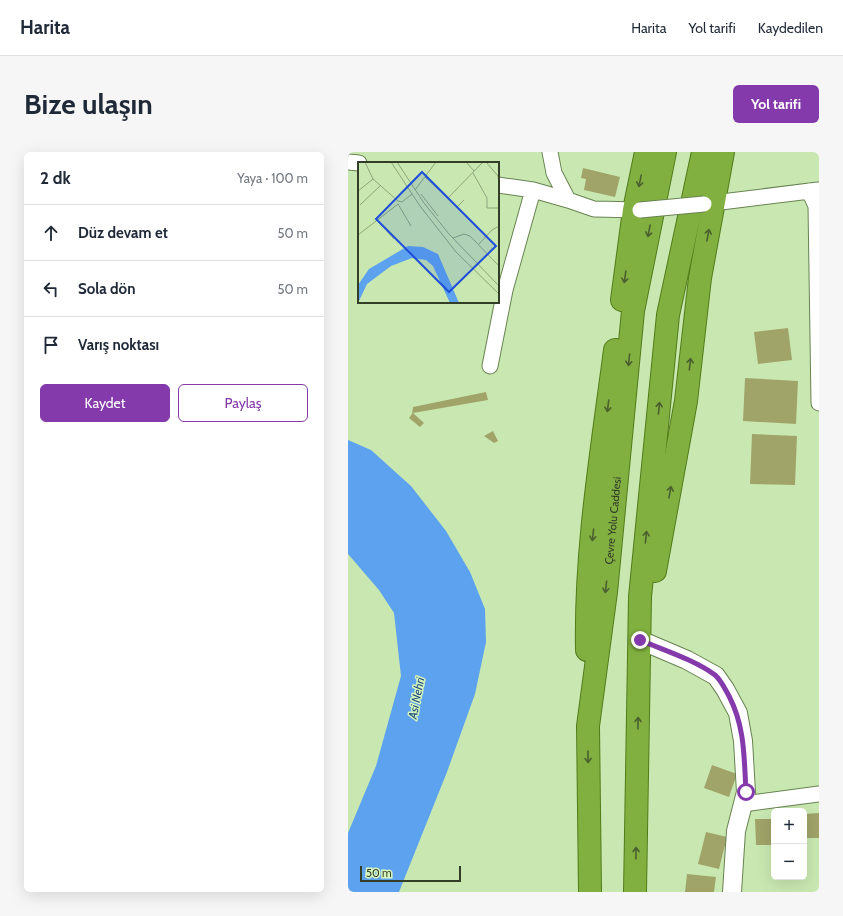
<!DOCTYPE html>
<html lang="tr">
<meta charset="utf-8">
<style>
:root{--surface:#fff;--page:#f6f6f7;--text:#1f2937;--muted:#747a83;--line:#e0e1e3;--accent:#853aac}
body{margin:0;font-family:Cabin,sans-serif;background:var(--page);color:var(--text)}
.controls{position:absolute;right:12px;bottom:12px;display:grid;overflow:hidden;border-radius:6px;box-shadow:0 4px 16px #0002}
.controls button{width:36px;height:36px;display:grid;place-items:center;padding:0;border:0;border-bottom:1px solid var(--line);background:var(--surface);color:var(--text);font:20px sans-serif}
.scale{position:absolute;left:12px;bottom:10px;width:101px;box-sizing:border-box;padding-left:4px;border:2px solid #323e28;border-top:0;font-size:11px;line-height:14px;white-space:nowrap;color:#323e28;-webkit-text-stroke:3px #d6f5be;paint-order:stroke}
.stop{position:absolute;width:12px;height:12px;margin:-9px;border:3px solid #853aac;border-radius:50%;background:#fff}
.stop.end{background:#853aac;border-color:#fff;box-shadow:0 1px 4px #0008}
.list{margin:0;padding:0;list-style:none}
h2{display:flex;justify-content:space-between;align-items:center;height:52px;margin:0;padding:0 16px;font-size:17px}
h2 small{font-size:13px;font-weight:400;color:var(--muted)}
.list li{display:grid;grid-template-columns:26px 1fr auto;gap:12px;align-items:center;box-sizing:border-box;height:56px;padding:0 16px;border-top:1px solid var(--line)}
.list b{display:block;font-size:15px;white-space:nowrap}
.list em{font-size:13px;font-style:normal;color:var(--muted)}
.actions{display:flex;gap:8px;padding:12px 16px}
.actions a{flex:1;padding:9px 0;border:1px solid var(--accent);border-radius:6px;text-align:center;font-size:14px;color:var(--accent)}
.actions .main{background:var(--accent);color:#fff}
.icon{flex:none;width:22px;height:22px;fill:none;stroke:currentColor;stroke-width:2;stroke-linecap:round;stroke-linejoin:round}
.map{position:relative;flex:none;width:471px;height:740px;overflow:hidden;border-radius:6px}
header{display:flex;align-items:center;gap:24px;box-sizing:border-box;height:56px;padding:0 20px;background:var(--surface);border-bottom:1px solid var(--line)}
header strong{font-size:19px}
nav{display:flex;gap:22px;margin-inline-start:auto;font-size:14px}
.intro{display:flex;align-items:center;justify-content:space-between;box-sizing:border-box;height:96px;padding:0 24px}
h1{margin:0;font-size:28px}
.button{padding:10px 18px;border-radius:6px;background:var(--accent);color:#fff;font-size:14px;font-weight:700}
main{display:flex;gap:24px;padding:0 24px}
aside{flex:1;background:var(--surface);border-radius:6px;box-shadow:0 4px 16px #0002}
.map>svg:first-child{display:block}
</style>
<header>
<strong>Harita</strong>
<nav><a>Harita</a><a>Yol tarifi</a><a>Kaydedilen</a></nav>
</header>
<div class="intro"><h1>Bize ulaşın</h1><a class="button">Yol tarifi</a></div>
<main>
<aside>
<h2>2 dk<small>Yaya · 100 m</small></h2>
<ul class="list">
<li><svg class="icon" aria-label="ahead" viewBox="0 0 24 24"><path d="M12 20V5M6 11l6-6 6 6"/></svg><div><b>Düz devam et</b></div><em>50 m</em></li>
<li><svg class="icon" aria-label="left" viewBox="0 0 24 24"><path d="M17 20v-9H6M10 6l-5 5 5 5"/></svg><div><b>Sola dön</b></div><em>50 m</em></li>
<li><svg class="icon" aria-label="arrive" viewBox="0 0 24 24"><path d="M6 21V4h12l-3 4 3 4H6"/></svg><div><b>Varış noktası</b></div></li>
</ul>
<div class="actions"><a class="main">Kaydet</a><a>Paylaş</a></div>
</aside>
<div class="map">
<svg width="471" height="740" viewBox="0 0 471 740">
<rect width="100%" height="100%" fill="#c9e8b1"/>
<path fill="#5ca2ee" d="M0 288 23 298 63 334 98 379 122 420 137 457 138 490 127 542 99 620 51 740H0V681L28 614 53 524 46 461 31 438 0 402Z"/>
<path fill="#a0a469" d="M235 16 272 25 267 45 236 38 238 27 233 26Z
M440 176 444 208 410 212 406 180Z
M397 226 450 229 448 272 395 269Z
M138 240 140 248 65 261 76 271 72 275 61 266 64 262 65 255Z
M145 279 150 289 146 291 136 284Z
M404 282 449 284 447 333 402 332Z
M364 613 389 622 381 645 356 636Z
M471 661V686H456V662Z
M407 667H426V693H408Z
M358 680 379 685 371 717 350 712Z
M339 722 368 725 366 740H337Z"/>
<g fill="none" stroke-linecap="round" stroke-linejoin="round">
<defs>
<path id="minor" d="M202 0 206 21 220 48 246 57 292 58
M0 10 11 11
M150 33 185 38
M461 39 468 54 471 251
M357 52 470 38
M142 214 157 138 185 38 220 48
M395 652 471 642"/>
<path id="tertiary" d="M292 488 339 508 368 524 377 537 390 561 395 589 398 640 388 679 384 740"/>
<g id="trunk">
<path d="M274 148 286 58 298 0"/>
<path d="M307 419 338 249 352 126 375 0"/>
<path d="M239 498C237 398 254 298 267 198"/>
<path id="s1" d="M242 740 240 574 258 440 285 159 317 0"/>
<path d="M287 740 292 445 320 163 355 0"/>
</g>
</defs>
<use href="#minor" stroke="#688351" stroke-width="17"/>
<use href="#tertiary" stroke="#688351" stroke-width="20"/>
<use href="#trunk" stroke="#517c19" stroke-width="24"/>
<use href="#minor" stroke="#fff" stroke-width="15"/>
<use href="#tertiary" stroke="#fff" stroke-width="18"/>
<use href="#trunk" stroke="#82b040" stroke-width="22"/>
<defs>
<path id="minor-bridge" d="M292 58 356 52"/>
</defs>
<use href="#minor-bridge" stroke="#688351" stroke-width="17" stroke-linecap="butt"/>
<use href="#minor-bridge" stroke="#fff" stroke-width="15"/>
</g>
<defs><path id="oneway-shaft" d="M-6 0H5M1.5-3L5.5 0L1.5 3" fill="none" stroke-width="1.6" stroke-linecap="round" stroke-linejoin="round"/></defs>
<g stroke="#4a602f">
<use href="#oneway-shaft" transform="translate(292 29) rotate(102)"/>
<use href="#oneway-shaft" transform="translate(301 79) rotate(101)"/>
<use href="#oneway-shaft" transform="translate(360 83) rotate(-79)"/>
<use href="#oneway-shaft" transform="translate(277 125) rotate(98)"/>
<use href="#oneway-shaft" transform="translate(281 208) rotate(96)"/>
<use href="#oneway-shaft" transform="translate(342 212) rotate(-83)"/>
<use href="#oneway-shaft" transform="translate(260 254) rotate(97)"/>
<use href="#oneway-shaft" transform="translate(311 256) rotate(-84)"/>
<use href="#oneway-shaft" transform="translate(322 340) rotate(-80)"/>
<use href="#oneway-shaft" transform="translate(245 383) rotate(96)"/>
<use href="#oneway-shaft" transform="translate(298 385) rotate(-84)"/>
<use href="#oneway-shaft" transform="translate(258 435) rotate(96)"/>
<use href="#oneway-shaft" transform="translate(290 571) rotate(-89)"/>
<use href="#oneway-shaft" transform="translate(240 605) rotate(89)"/>
<use href="#oneway-shaft" transform="translate(288 701) rotate(-89)"/>
</g>
<g fill="none" stroke-linecap="round" stroke-linejoin="round">
<path stroke="#853aac" stroke-width="5" d="M292 488C315 498 347 508 367 523 373 528 377 537 381 544 397 575 396 605 398 640"/>
</g>
<g text-anchor="middle" dominant-baseline="central" stroke-width="3" stroke-linejoin="round" paint-order="stroke">
<g font-size="11" fill="#323e28" stroke="#d6f5be">
<text stroke="none"><textPath href="#s1" startOffset="373">Çevre Yolu Caddesi</textPath></text>
</g>
<g font-size="12" font-style="italic" fill="#1d4d7e" stroke="#d6f5be">
<text transform="translate(68 546) rotate(-79)">Asi Nehri</text>
</g>
</g>
<g transform="translate(10 10)">
<rect width="141" height="141" fill="#c9e8b1"/>
<path d="M50 84 65 85 80 92 101 141H92L75 104 68 98 54 96 33 104 9 122 0 141V123L11 107Z" fill="#5ca2ee"/>
<path fill="none" stroke="#8da47a" stroke-width="1" d="M7 0 15 17M33 0 62 44 98 90 141 132M39 0 66 41 91 72 141 124M108 0 116 9M128 0 140 14 141 21M115 11 129 36V46H141M67 15 99 45 106 38M57 28 78 0M0 29 15 17 40 39 44 40 54 32M63 32 80 54M90 36 125 0M40 42 53 64M2 43 23 23M19 58 36 77M0 73 40 42M95 76 106 72 112 74 141 104M121 82 134 68 141 64"/>
<path fill="#1d4ed8" fill-opacity="0.15" stroke="#1d4ed8" stroke-width="2" d="M64 10 138 84 91 130 18 57Z"/>
<rect width="141" height="141" fill="none" stroke="#323e28" stroke-width="2"/>
</g>
</svg>
<div class="controls">
<button>+</button>
<button>−</button>
</div>
<div class="scale">50 m</div>
<div class="stop" style="left:398px;top:640px"></div>
<div class="stop end" style="left:292px;top:488px"></div>
</div>
</main>
